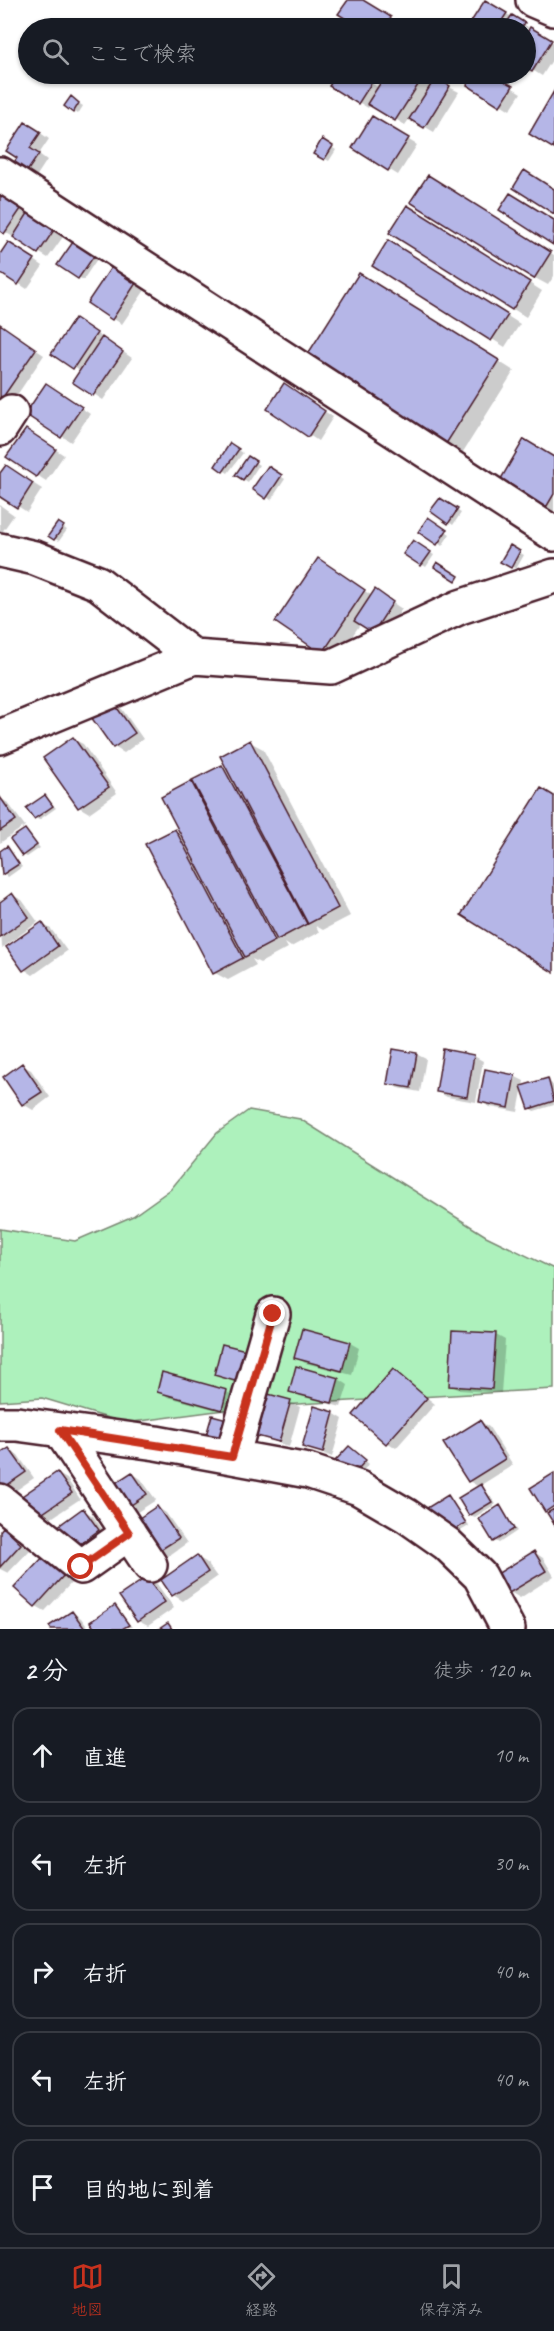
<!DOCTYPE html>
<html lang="ja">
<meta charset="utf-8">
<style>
:root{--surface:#171b24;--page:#20242c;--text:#f1f3f6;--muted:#9ea1a6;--line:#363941;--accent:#c8321e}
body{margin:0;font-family:Caveat,"Klee One",sans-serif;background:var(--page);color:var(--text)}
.stop{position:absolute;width:18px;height:18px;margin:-14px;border:4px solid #c8321e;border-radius:50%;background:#fff}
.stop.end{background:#c8321e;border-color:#fff;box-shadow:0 2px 6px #0008}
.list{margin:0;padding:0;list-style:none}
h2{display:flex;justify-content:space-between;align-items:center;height:78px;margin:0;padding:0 24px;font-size:26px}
h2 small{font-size:20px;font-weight:400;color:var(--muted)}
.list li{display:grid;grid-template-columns:39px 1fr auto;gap:18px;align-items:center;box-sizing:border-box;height:96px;margin:0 12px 12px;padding:0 12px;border:2px solid var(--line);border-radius:18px}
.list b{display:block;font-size:22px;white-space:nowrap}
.list em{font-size:20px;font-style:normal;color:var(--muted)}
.icon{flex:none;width:33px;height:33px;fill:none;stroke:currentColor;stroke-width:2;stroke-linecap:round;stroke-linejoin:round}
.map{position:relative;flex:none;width:554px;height:1629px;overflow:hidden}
.search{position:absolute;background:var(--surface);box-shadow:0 2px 4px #0004;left:18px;right:18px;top:18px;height:66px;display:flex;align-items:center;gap:15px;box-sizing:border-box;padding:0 21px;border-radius:33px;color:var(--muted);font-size:22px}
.sheet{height:618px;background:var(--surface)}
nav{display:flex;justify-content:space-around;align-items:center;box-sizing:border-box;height:84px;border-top:2px solid var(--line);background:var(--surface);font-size:16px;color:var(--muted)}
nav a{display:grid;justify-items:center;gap:3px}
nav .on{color:var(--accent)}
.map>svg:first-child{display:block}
</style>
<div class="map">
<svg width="554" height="1629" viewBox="0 0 554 1629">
<rect width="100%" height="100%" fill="#fff"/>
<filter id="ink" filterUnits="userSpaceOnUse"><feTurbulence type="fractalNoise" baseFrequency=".0167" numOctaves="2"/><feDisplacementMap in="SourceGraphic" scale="12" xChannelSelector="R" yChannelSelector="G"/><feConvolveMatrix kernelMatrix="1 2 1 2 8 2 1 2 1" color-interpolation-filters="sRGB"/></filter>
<g filter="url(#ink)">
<path fill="#adf1bc" stroke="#7c8874" stroke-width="1.5" d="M249 1110 300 1119 486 1236 554 1269V1389L247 1407 125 1423 42 1398 0 1401V1229L75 1241 133 1216 171 1189 217 1133Z"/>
<path fill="#0003" d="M349 0H361L399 24 396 28H363L340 14Z
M486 1 528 27 526 31V28H469Z
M531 29 554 43V57L542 76 526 66V37Z
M338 74H357L379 88 388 74H424L459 92 434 132 410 118 405 125 371 104 368 108 331 85Z
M477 74H490L521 93 510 110 470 85Z
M75 101 83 106 78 114 66 106Z
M373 118 417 145 398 175 354 148Z
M35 129 49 139 39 154 47 160 36 177 15 164Z
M322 141 336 150 329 161 315 153Z
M441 185 554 255V276L548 285 535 278Z
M0 197 65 234 48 258 0 229Z
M421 215 542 291 526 317 391 233Z
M73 244 97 259 83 280 60 265Z
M18 249 43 266 27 289 0 271V257Z
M402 249 520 324 505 347 492 339Z
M114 265 147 287 122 324 112 318Z
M376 284 514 371 461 455 445 446Z
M84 325 132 358 103 400 74 381 81 372 74 367Z
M0 326 44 355 11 404 0 397Z
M56 390 90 414 71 442 28 414Z
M294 391 333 417 318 441 309 435Z
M35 436 64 455 46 481 9 457Z
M235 447 243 453 228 473 217 466Z
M248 458 259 465 248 482 237 475Z
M554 458V514L500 483Z
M268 468 285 479 271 500 267 497Z
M15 472 42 489 27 512 0 495V475Z
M440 500 461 513 453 525 433 511Z
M0 505 14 515 0 535Z
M428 519 450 534 442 546 438 543Z
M58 524 67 530 59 541 50 536Z
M413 542 434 555 426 567 405 554Z
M510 547 524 555 516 569 502 561Z
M332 568 372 596 384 597 402 609 383 637 361 623 336 660 323 652Z
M113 704 122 709 143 739 124 753 114 747 93 717Z
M73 739 83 744 117 793 89 813 79 807 45 758Z
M250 742 263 749 350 916 323 930 316 926 319 932 291 947 285 943 288 948 260 963 252 959 256 965 228 980 215 973 175 831 183 835 191 783 197 787 222 766 229 770Z
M45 797 56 808 39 820 35 818Z
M0 798 8 803 25 826 0 843Z
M25 831 40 848 27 857 23 855Z
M7 848 22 867 8 877 0 869V852Z
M12 895 22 900 38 922 2 948 0 903Z
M42 924 51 929 67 951 33 975 24 969Z
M445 1051 474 1056 483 1061 476 1102 447 1097 438 1092Z
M416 1054 426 1059 420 1092 398 1088 389 1083Z
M22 1065 31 1070 50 1097 33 1110 23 1104 5 1077Z
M514 1076 524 1081 518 1112 490 1107 481 1102Z
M548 1079 554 1087V1105L534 1111 530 1108Z
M303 1331 350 1343 359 1348 352 1375 305 1363 296 1357Z
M496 1335 505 1340 501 1393 460 1390 450 1385Z
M297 1368 339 1379 348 1385 341 1407 300 1396 291 1391Z
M394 1371 435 1404 396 1448 387 1442Z
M163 1374 227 1392 236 1397 232 1414 168 1397 159 1391Z
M290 1402 300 1407 289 1447 258 1435Z
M333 1413 343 1419 332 1457 304 1446Z
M480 1421 489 1427 513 1465 481 1485 496 1504 475 1517 470 1515 479 1487 469 1481Z
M9 1449 18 1455 34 1478 8 1496 0 1492V1455Z
M353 1450 369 1464 357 1477Z
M132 1473 141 1479 156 1500 131 1516 122 1511Z
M58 1474 67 1479 80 1499 47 1521 38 1516Z
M448 1497 466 1521 446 1534Z
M157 1507 166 1513 187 1543 164 1559 155 1553Z
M500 1507 517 1531 499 1543 494 1540Z
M83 1510 93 1516 107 1536 83 1553 74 1547Z
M468 1523 469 1526 450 1537 448 1536Z
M3 1529 30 1550 8 1573 0 1569V1533Z
M534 1552 543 1558 554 1576 520 1598 510 1592Z
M197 1557 206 1562 217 1577 183 1601 173 1595 163 1580Z
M55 1563 74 1580 45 1611 36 1606Z
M147 1578 157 1584 174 1608 148 1626 138 1621Z
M115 1607 132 1627 97 1629Z
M72 1612 81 1618 89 1629H53Z"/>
<path fill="#b5b6e7" stroke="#4a1f2b" stroke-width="1.5" d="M348 0H363L391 17 384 28H361L338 14Z
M485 0 507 13 497 28H467Z
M512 15 525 23 521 28H503Z
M530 27 552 40 532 72 526 68V34Z
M337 74H359L372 82 358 104 329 86Z
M386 74H425L395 121 367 104Z
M475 74H492L513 86 500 106 467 85Z
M436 77 450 86 424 128 409 119Z
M554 91V149L529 134Z
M71 96 79 103 73 113 64 106Z
M372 116 409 138 388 171 352 148Z
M25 122 41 132 30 148 39 154 26 173 13 164 17 158 6 151Z
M322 139 333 146 324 160 313 154Z
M524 170 554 189V214L513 188Z
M428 175 551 252 534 279 410 202Z
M510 193 554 220 553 245 499 210Z
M0 195 21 209 4 234 0 231Z
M407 205 530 282 512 310 389 233Z
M30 210 56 227 38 254 13 237Z
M388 240 508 315 491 341 372 266Z
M8 242 35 259 18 285 0 273V254Z
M73 242 94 256 78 279 57 265Z
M114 263 138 280 112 320 87 303Z
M359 273 499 360 444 447 304 360Z
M75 318 97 333 73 369 51 354Z
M0 324 36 349 1 400 0 399Z
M102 337 123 352 93 396 72 382Z
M46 383 82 407 61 438 25 414Z
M284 383 325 411 308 437 267 409Z
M26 429 56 449 36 477 6 457Z
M524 439 554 457V494L544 511 498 484Z
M230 443 239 449 223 472 215 466Z
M248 456 256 461 243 480 235 475Z
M6 465 33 483 17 508 0 497V473Z
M268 466 282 475 266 499 252 489Z
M440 498 458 509 448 524 430 511Z
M428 517 447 530 437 545 418 532Z
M58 522 64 526 54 540 48 536Z
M413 540 431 552 421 566 403 554Z
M510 545 520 551 511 568 500 562Z
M318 558 365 590 322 654 275 622Z
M437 562 459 576 456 581 434 567Z
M375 589 393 602 373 633 354 621Z
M113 702 135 733 113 748 91 717Z
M73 737 109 787 78 808 43 758Z
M250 740 338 908 308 924 220 756Z
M222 765 307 924 277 940 192 780Z
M191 781 275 941 245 957 161 797Z
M541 788 554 796V973L461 915Z
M45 795 53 806 34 819 26 808Z
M0 797 16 820 0 831Z
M25 829 37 845 22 856 10 839Z
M175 829 243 958 213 974 145 844Z
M7 846 19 864 2 875 0 851Z
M12 893 29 917 0 937V902Z
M42 922 58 946 23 971 6 947Z
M393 1049 417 1053 411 1088 387 1084Z
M443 1049 474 1055 467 1097 436 1092Z
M22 1063 42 1092 22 1105 3 1077Z
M485 1069 515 1075 509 1108 479 1102Z
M548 1078 554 1101 529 1109 521 1086Z
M302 1329 350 1342 342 1371 294 1358Z
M452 1331 496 1333 492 1389 449 1386Z
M222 1344 254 1352 245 1384 214 1375Z
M296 1366 339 1378 332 1403 289 1392Z
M393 1369 427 1398 386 1444 353 1415Z
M162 1372 227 1390 222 1410 157 1392Z
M268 1394 291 1400 279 1442 257 1436Z
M314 1406 334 1412 323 1453 302 1447Z
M212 1415 231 1420 225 1444 205 1439Z
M480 1420 505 1459 468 1482 443 1443Z
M349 1446 366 1460 352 1476 335 1461Z
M9 1448 26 1472 0 1490V1454Z
M57 1472 72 1493 37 1517 22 1496Z
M132 1472 147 1494 121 1512 106 1489Z
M554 1473V1506L545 1512 530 1488Z
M481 1484 492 1502 469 1516 458 1498Z
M448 1495 466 1523 445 1536 427 1508Z
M500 1505 514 1529 493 1542 479 1519Z
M157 1506 179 1538 154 1554 132 1523Z
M83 1508 99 1530 73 1549 57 1527Z
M554 1509V1524L547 1513Z
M3 1527 21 1544 0 1567V1531Z
M534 1551 546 1571 509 1593 497 1574Z
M45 1555 65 1574 35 1607 14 1588Z
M197 1555 208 1572 172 1596 161 1580Z
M147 1577 165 1602 137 1622 119 1596Z
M115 1605 129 1625 122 1629H95L90 1622Z
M72 1611 85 1629H51L49 1626Z
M168 1623 172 1629H159Z"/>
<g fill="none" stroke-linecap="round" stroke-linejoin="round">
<defs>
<path id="minor" d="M533 0 554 9
M0 174 554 534
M0 429 11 412
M0 550 35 558 98 583 194 657 331 667 460 607 554 576
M0 737 194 657
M0 1424H17L156 1443 308 1471 359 1488 407 1516 447 1544 480 1576 508 1629
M60 1430 150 1565
M232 1457 273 1314
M0 1501 81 1567 129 1533"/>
</defs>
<use href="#minor" stroke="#4a1f2b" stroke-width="38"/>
<use href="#minor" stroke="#fff" stroke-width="33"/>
</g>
</g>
<g fill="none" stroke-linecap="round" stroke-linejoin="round" filter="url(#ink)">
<path stroke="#c8321e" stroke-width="8" d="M81 1567 129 1533 60 1430 232 1457 273 1314"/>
</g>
</svg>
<div class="stop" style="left:81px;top:1567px"></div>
<div class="stop end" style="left:273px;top:1314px"></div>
<div class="search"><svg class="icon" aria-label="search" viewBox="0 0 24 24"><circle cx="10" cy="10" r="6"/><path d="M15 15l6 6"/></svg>ここで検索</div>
</div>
<section class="sheet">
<h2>2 分<small>徒歩 · 120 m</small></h2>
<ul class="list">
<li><svg class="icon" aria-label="ahead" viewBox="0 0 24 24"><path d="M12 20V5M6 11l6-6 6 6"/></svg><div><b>直進</b></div><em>10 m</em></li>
<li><svg class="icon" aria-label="left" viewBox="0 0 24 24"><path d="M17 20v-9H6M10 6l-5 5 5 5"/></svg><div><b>左折</b></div><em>30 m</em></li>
<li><svg class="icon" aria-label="right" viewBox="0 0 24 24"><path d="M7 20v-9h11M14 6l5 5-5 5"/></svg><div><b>右折</b></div><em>40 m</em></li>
<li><svg class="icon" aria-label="left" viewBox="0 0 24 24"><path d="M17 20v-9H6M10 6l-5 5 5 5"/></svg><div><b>左折</b></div><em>40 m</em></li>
<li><svg class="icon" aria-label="arrive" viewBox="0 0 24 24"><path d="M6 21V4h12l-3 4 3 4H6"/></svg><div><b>目的地に到着</b></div></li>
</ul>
</section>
<nav>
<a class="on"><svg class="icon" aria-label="map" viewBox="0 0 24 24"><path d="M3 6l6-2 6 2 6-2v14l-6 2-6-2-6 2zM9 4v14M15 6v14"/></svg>地図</a>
<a><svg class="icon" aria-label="directions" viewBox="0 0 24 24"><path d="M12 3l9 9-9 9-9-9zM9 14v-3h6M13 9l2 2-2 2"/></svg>経路</a>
<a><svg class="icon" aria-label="saved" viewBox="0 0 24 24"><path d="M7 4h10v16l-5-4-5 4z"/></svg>保存済み</a>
</nav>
